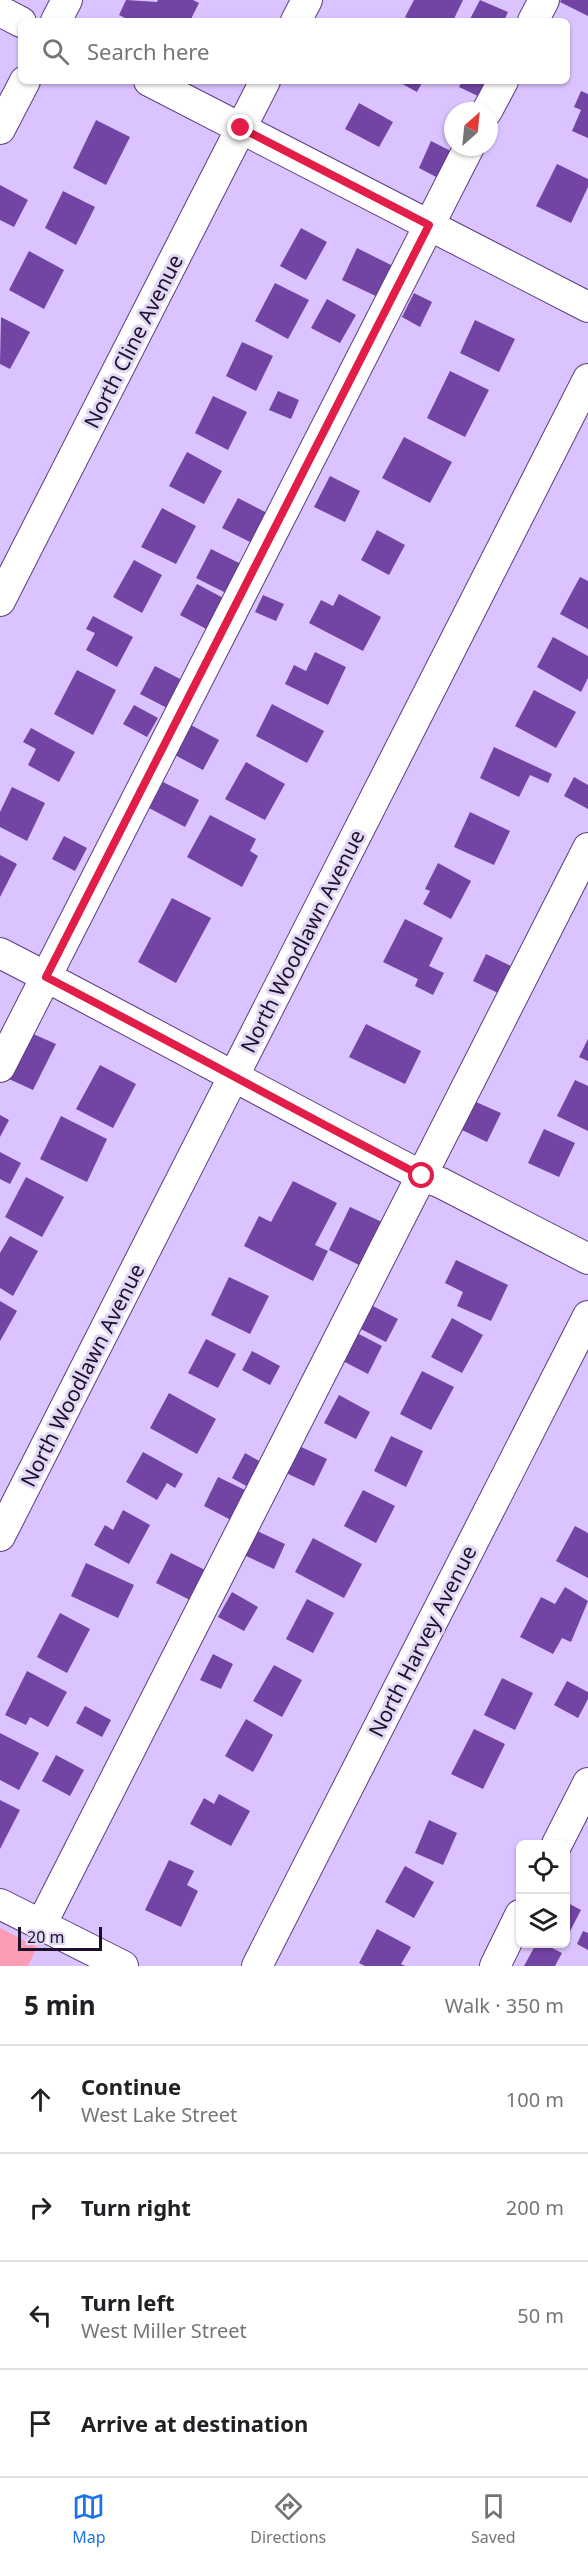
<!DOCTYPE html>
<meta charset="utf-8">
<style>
:root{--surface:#fff;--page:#f6f6f6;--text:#202124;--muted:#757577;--line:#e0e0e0;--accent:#1a73e8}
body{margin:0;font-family:"Noto Sans",sans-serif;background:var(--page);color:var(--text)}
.controls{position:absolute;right:18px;bottom:18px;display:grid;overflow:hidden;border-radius:9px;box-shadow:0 2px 4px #0004}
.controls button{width:54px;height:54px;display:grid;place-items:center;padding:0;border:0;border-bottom:2px solid var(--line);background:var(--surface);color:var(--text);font:30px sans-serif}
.compass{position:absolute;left:444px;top:102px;width:54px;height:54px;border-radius:50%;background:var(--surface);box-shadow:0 2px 4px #0004;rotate:27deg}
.scale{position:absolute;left:18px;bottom:15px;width:84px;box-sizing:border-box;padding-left:6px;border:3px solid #1d102b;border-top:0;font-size:16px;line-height:21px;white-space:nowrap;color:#1d102b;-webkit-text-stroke:4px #e2d7f5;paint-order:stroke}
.stop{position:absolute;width:18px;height:18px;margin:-14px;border:4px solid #e11d48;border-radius:50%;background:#fff}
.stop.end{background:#e11d48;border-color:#fff;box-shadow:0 2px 6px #0008}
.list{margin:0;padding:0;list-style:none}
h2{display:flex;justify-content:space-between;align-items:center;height:78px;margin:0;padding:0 24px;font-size:26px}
h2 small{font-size:20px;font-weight:400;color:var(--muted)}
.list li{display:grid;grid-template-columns:39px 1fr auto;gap:18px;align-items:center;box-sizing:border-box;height:108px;padding:0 24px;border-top:2px solid var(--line)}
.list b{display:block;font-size:22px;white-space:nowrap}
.list p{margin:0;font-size:20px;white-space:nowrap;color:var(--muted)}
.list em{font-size:20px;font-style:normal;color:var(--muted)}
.icon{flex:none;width:33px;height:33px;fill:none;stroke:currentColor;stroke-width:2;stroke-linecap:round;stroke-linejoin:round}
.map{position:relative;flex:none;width:588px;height:1966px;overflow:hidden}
.search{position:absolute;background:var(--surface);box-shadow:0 2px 4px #0004;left:18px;right:18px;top:18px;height:66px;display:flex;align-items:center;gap:15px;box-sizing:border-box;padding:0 21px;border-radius:9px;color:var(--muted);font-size:22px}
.sheet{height:510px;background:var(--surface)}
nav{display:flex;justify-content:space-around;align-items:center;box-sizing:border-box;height:84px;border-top:2px solid var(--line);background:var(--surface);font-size:16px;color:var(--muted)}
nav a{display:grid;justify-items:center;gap:3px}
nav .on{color:var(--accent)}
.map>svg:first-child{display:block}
</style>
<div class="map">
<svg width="588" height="1966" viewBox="0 0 588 1966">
<rect width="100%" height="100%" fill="#dbc3ff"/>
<path fill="#fa9cb4" d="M0 1928 37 1947 28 1966H0Z"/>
<path fill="#7244a3" d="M126 0 157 2 158 0H193L199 3 190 21H131L119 15Z
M414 0H463L453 21H413L405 17Z
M480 0 508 12 504 21H469Z
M561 0H588V16L560 2Z
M397 81H423L417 92Z
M462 81H490L482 98 459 87Z
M581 91 588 94V138L572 131 581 110 574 107Z
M359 103 393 122 379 147 345 129Z
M96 120 130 137 106 185 73 168Z
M431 141 453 152 440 179 419 168Z
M557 164 588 179V187L571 223 536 206Z
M0 185 28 200 14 227 0 220Z
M63 191 95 207 76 245 45 228Z
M301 228 327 242 306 280 280 266Z
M357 248 395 267 380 298 342 280Z
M29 251 64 270 44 309 9 290Z
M275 283 309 300 288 339 255 321Z
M414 293 432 302 420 327 402 317Z
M327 299 356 315 340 343 311 328Z
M1 317 30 332 10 369 0 364Z
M475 320 515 339 499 372 460 353Z
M242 342 273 356 256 391 226 376Z
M450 371 489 390 465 437 427 418Z
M278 391 299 400 291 419 269 410Z
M213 396 247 412 228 450 195 433Z
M404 437 452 462 430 503 382 478Z
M187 452 222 471 204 504 169 486Z
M330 476 360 491 345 522 314 507Z
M238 498 269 514 254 544 222 528Z
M162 508 196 526 176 564 141 547Z
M377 530 405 545 389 575 361 560Z
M211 549 243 565 228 594 196 578Z
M134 560 162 575 142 613 113 597Z
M580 577 588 581V629L560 614Z
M197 584 227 600 210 631 180 615Z
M339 594 381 617 363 651 309 623 321 600 333 606Z
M263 595 284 604 276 621 255 612Z
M93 616 133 637 117 667 86 650 95 633 86 629Z
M553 637 588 656V678L581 692 537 667Z
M315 652 346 667 328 705 285 684 294 665 306 671Z
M155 666 184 681 169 709 140 694Z
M77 670 116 690 93 735 54 714Z
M534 690 576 712 556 748 515 726Z
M272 704 324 731 307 763 256 736Z
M134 705 158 718 147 737 123 724Z
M189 724 219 740 203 770 173 754Z
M31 728 75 752 59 782 28 765 36 749 23 742Z
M494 747 552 774 548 783 530 775 519 797 480 778Z
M246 762 285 784 265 820 225 799Z
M574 777 588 785V809L564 796Z
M163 782 199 800 185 827 149 808Z
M12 787 45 803 27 841 0 827V812Z
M470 812 510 831 494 865 454 847Z
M210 815 256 839 250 851 258 856 242 887 187 857Z
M64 836 87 848 75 871 52 859Z
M0 855 17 864 0 897Z
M438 863 471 881 451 919 423 904 430 891 425 889Z
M172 898 211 918 176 983 138 962Z
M405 919 443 938 429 966 444 973 433 995 415 986 418 979 383 962Z
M486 954 511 966 498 993 473 981Z
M366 1024 421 1051 405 1084 349 1057Z
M31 1033 56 1044 33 1090 9 1079Z
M588 1039V1061L579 1057Z
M100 1065 136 1084 113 1128 76 1109Z
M575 1080 588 1086V1131L557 1116Z
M476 1102 501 1113 487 1142 462 1130Z
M0 1115 9 1120 0 1137Z
M61 1116 107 1139 87 1182 40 1159Z
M544 1129 575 1143 559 1177 528 1163Z
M0 1152 21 1163 10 1184 0 1179Z
M26 1177 64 1197 42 1237 5 1217Z
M293 1181 337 1203 315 1245 328 1251 313 1281 244 1246 259 1216 271 1222Z
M350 1207 384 1223 363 1267 329 1250Z
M10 1236 38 1251 13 1296 0 1288V1253Z
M456 1260 508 1285 491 1321 457 1306 463 1292 445 1283Z
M229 1277 269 1296 250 1334 211 1315Z
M0 1301 17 1311 0 1341Z
M369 1304 398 1319 386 1342 357 1327Z
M452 1318 483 1335 462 1373 431 1357Z
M355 1332 382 1346 368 1374 341 1360Z
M206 1339 236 1354 218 1388 188 1373Z
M252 1351 280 1366 270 1385 242 1370Z
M422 1371 454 1387 431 1430 400 1414Z
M169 1393 216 1419 197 1454 150 1428Z
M339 1395 370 1412 356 1439 324 1423Z
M391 1436 423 1451 406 1487 374 1471Z
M297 1445 327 1459 314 1486 284 1472Z
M143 1452 183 1474 175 1488 167 1483 157 1500 126 1482Z
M245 1453 261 1462 248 1487 232 1478Z
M218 1477 247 1491 233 1521 204 1506Z
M363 1490 395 1506 376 1543 344 1526Z
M123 1510 150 1525 129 1564 94 1545 105 1525 113 1530Z
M575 1526 588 1533V1578L556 1561Z
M255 1530 285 1544 274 1569 244 1555Z
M313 1538 362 1564 344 1598 295 1572Z
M171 1553 207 1571 192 1601 156 1583Z
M86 1563 134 1585 118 1618 71 1596Z
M565 1587 588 1601 571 1642 562 1638 553 1654 520 1637 541 1597 555 1604Z
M232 1592 258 1607 244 1631 218 1617Z
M307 1599 334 1613 313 1653 286 1639Z
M60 1613 90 1629 67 1673 37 1657Z
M213 1654 233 1664 221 1689 200 1680Z
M274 1665 302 1680 282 1717 253 1701Z
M27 1671 67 1692 48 1727 30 1717 26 1725 5 1715Z
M502 1678 533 1693 515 1730 484 1715Z
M567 1681 588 1692V1699L578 1718 554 1705Z
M85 1706 111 1720 102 1737 76 1723Z
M246 1719 273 1735 253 1772 225 1756Z
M474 1729 505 1744 483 1789 451 1774Z
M0 1733 39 1753 19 1790 0 1780Z
M56 1755 84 1770 70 1796 42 1781Z
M219 1794 250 1811 231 1846 190 1824 204 1798 214 1804Z
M0 1800 20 1810 0 1849Z
M429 1820 457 1833 443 1865 415 1853Z
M169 1860 194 1871 187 1885 198 1891 181 1927 145 1910Z
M405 1866 434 1882 414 1918 385 1902Z
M566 1902 581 1910 566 1939Z
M377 1929 411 1947 401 1964 405 1966H365L359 1963Z
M583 1931 588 1933V1950L577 1944Z
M536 1944H544L562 1953 555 1966H524Z"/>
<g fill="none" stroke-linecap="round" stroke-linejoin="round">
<defs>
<path id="minor" d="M0 11 21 22
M56 21 67 0
M296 21 307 0
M533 21 544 0
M149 81 588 307
M487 111 503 81
M0 129 25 81
M0 601 265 81
M0 953C142 1026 281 1103 422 1176L441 1183 588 1259
M0 1067 469 147
M0 1536 588 379
M557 1844 588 1783
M0 1904 123 1966
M41 1925 588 848
M257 1966 588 1316
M495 1966 520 1915"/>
</defs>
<use href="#minor" stroke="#5c3e7f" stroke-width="32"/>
<use href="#minor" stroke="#fff" stroke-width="30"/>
</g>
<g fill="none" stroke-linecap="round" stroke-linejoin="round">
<path stroke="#e11d48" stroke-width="8" d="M241 128 429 225 46 977C172 1042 296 1111 422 1176"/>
</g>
<g text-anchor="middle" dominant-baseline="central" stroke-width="6" stroke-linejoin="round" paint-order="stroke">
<g font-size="21" fill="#1d102b" stroke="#e2d7f5">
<text transform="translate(133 341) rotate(-63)">North Cline Avenue</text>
<text transform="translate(302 941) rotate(-63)">North Woodlawn Avenue</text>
<text transform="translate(82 1375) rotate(-63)">North Woodlawn Avenue</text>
<text transform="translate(422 1641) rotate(-63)">North Harvey Avenue</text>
</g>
</g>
</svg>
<div class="controls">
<button><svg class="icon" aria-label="locate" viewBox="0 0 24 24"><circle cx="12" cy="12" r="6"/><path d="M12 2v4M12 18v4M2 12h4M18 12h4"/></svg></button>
<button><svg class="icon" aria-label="layers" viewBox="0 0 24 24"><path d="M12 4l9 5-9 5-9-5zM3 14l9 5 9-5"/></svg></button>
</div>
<svg class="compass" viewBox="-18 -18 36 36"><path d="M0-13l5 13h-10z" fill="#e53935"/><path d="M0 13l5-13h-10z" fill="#757577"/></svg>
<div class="scale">20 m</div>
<div class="stop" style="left:422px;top:1176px"></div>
<div class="stop end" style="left:241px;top:128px"></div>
<div class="search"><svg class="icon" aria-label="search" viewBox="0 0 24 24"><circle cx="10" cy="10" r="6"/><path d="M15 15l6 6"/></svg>Search here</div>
</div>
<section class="sheet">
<h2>5 min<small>Walk · 350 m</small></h2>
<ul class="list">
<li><svg class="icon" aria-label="ahead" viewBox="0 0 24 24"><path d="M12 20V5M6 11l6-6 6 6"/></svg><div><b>Continue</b><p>West Lake Street</p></div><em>100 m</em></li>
<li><svg class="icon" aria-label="right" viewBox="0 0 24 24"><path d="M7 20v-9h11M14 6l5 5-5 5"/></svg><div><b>Turn right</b></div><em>200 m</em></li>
<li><svg class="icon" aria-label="left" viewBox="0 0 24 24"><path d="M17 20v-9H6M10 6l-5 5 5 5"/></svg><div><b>Turn left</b><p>West Miller Street</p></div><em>50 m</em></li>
<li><svg class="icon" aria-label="arrive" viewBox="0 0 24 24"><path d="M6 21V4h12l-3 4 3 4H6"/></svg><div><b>Arrive at destination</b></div></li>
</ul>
</section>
<nav>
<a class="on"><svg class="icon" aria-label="map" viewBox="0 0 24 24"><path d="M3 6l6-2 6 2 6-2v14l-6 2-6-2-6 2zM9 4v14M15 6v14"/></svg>Map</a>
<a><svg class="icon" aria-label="directions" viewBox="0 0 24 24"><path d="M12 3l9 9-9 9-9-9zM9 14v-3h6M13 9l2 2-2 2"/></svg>Directions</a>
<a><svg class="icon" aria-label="saved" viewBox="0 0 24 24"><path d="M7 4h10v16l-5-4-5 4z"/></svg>Saved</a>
</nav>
